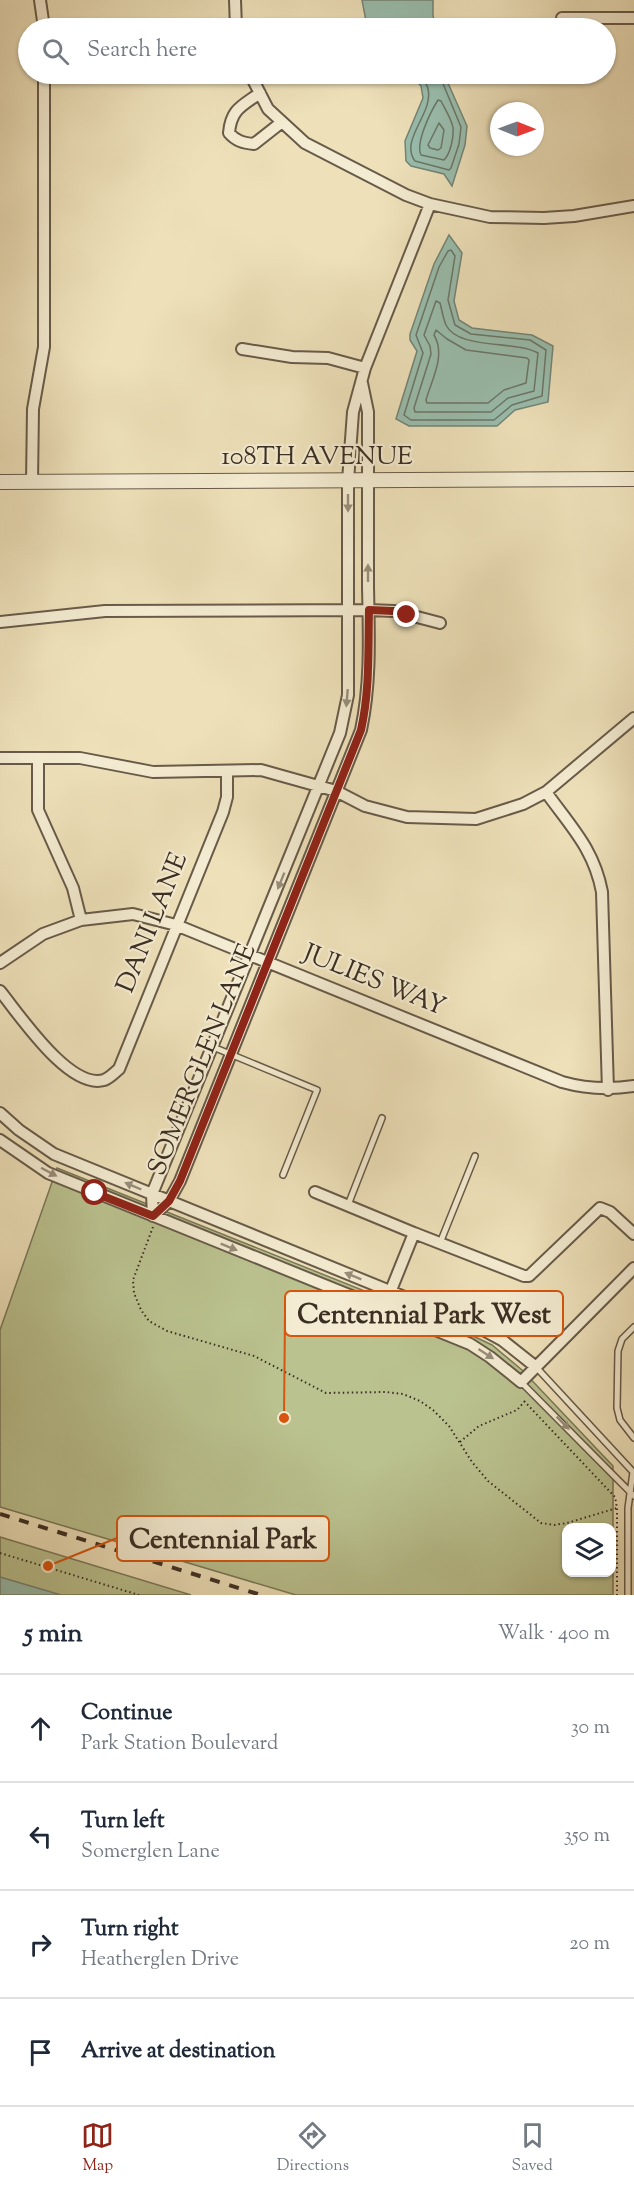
<!DOCTYPE html>
<meta charset="utf-8">
<style>
:root{--surface:#fff;--page:#f6f6f7;--text:#1f2937;--muted:#747a83;--line:#e0e1e3;--accent:#8f2418}
body{margin:0;font-family:"Sorts Mill Goudy",serif;background:var(--page);color:var(--text)}
.controls{position:absolute;right:18px;bottom:18px;display:grid;overflow:hidden;border-radius:12px;box-shadow:0 2px 4px #0004}
.controls button{width:54px;height:54px;display:grid;place-items:center;padding:0;border:0;border-bottom:2px solid var(--line);background:var(--surface);color:var(--text);font:30px sans-serif}
.compass{position:absolute;left:490px;top:102px;width:54px;height:54px;border-radius:50%;background:var(--surface);box-shadow:0 2px 4px #0004;rotate:91deg}
.stop{position:absolute;width:18px;height:18px;margin:-14px;border:4px solid #8f2418;border-radius:50%;background:#fff}
.stop.end{background:#8f2418;border-color:#fff;box-shadow:0 2px 6px #0008}
.list{margin:0;padding:0;list-style:none}
h2{display:flex;justify-content:space-between;align-items:center;height:78px;margin:0;padding:0 24px;font-size:26px}
h2 small{font-size:20px;font-weight:400;color:var(--muted)}
.list li{display:grid;grid-template-columns:39px 1fr auto;gap:18px;align-items:center;box-sizing:border-box;height:108px;padding:0 24px;border-top:2px solid var(--line)}
.list b{display:block;font-size:22px;white-space:nowrap}
.list p{margin:0;font-size:20px;white-space:nowrap;color:var(--muted)}
.list em{font-size:20px;font-style:normal;color:var(--muted)}
.icon{flex:none;width:33px;height:33px;fill:none;stroke:currentColor;stroke-width:2;stroke-linecap:round;stroke-linejoin:round}
.map{position:relative;flex:none;width:634px;height:1595px;overflow:hidden}
.search{position:absolute;background:var(--surface);box-shadow:0 2px 4px #0004;left:18px;right:18px;top:18px;height:66px;display:flex;align-items:center;gap:15px;box-sizing:border-box;padding:0 21px;border-radius:33px;color:var(--muted);font-size:22px}
.sheet{height:510px;background:var(--surface)}
nav{display:flex;justify-content:space-around;align-items:center;box-sizing:border-box;height:84px;border-top:2px solid var(--line);background:var(--surface);font-size:16px;color:var(--muted)}
nav a{display:grid;justify-items:center;gap:3px}
nav .on{color:var(--accent)}
.map>svg:first-child{display:block}
</style>
<div class="map">
<svg width="634" height="1595" viewBox="0 0 634 1595">
<rect width="100%" height="100%" fill="#eee1ba"/>
<filter id="stains"><feTurbulence type="fractalNoise" baseFrequency=".00333" numOctaves="4"/><feColorMatrix values="0 0 0 0 .2 0 0 0 0 .09 0 0 0 0 .02 0 0 0 .5 -.17"/></filter>
<radialGradient id="worn" r=".72"><stop offset=".6" stop-color="#630" stop-opacity="0"/><stop offset="1" stop-color="#630" stop-opacity=".3"/></radialGradient>
<path fill="#bac28f" stroke="#7a7859" stroke-width="1.5" fill-rule="evenodd" d="M57 1168 452 1326 492 1345 522 1370 613 1466V1595H296L0 1507V1330ZM566 1528H612V1572H566Z
M0 1537 191 1595H0Z"/>
<path fill="#99beae" stroke="#738476" stroke-width="1.5" d="M362 0H433V15L435 28H372L366 21Z
M410 74H444L467 126 465 145 452 186 444 174 411 166 406 161 405 141 423 98 421 86Z
M449 235 462 253 454 301 459 320 472 328 532 335 553 346 548 402 515 410 497 426H409L396 419 417 351 410 340V334L434 264Z
M0 1577 61 1595H0Z"/>
<g fill="none" stroke-linecap="round" stroke-linejoin="round">
<path stroke="#6a7668" stroke-width="1.5" d="M418 74C422 78 427 83 428 89 434 113 399 140 415 161L449 170 451 168 459 144 461 127 439 74
M438 100 441 101C445 109 452 120 453 128 454 138 450 154 444 160L421 155C415 143 431 111 438 100Z
M439 123 444 130 441 148 438 150 430 148 428 145Z
M451 250 455 256 448 300 455 325 471 334 530 340 546 350 542 396 512 405 494 420H411L404 415 423 353 416 335 439 267 448 251Z
M436 301 440 303C442 310 443 318 446 325 458 350 515 340 538 353L534 391 508 398 491 412H415L414 408 431 354 430 346 424 335Z
M436 330 447 339 466 350 527 358 529 360 526 383 504 390 488 403H427L426 400C432 379 446 355 434 335Z"/>
<defs>
<path id="service" d="M213 1047 317 1090 283 1175
M348 1205 382 1118
M440 1243 475 1156
M634 1327 622 1339 618 1351 617 1408 620 1420 634 1438
M536 1367 634 1473
M521 1382 634 1496
M628 1595V1508L633 1472"/>
<path id="minor" d="M40 0 44 28
M235 0 236 28
M562 18H634
M250 74 268 109 305 143 406 195 430 204 490 217 544 218 574 216 634 206
M260 93C242 106 231 109 229 133 236 141 243 143 254 144L282 122
M242 349 292 357 328 358 365 368
M32 482 33 409 44 347V74
M0 622 105 611 369 610 394 611 440 623
M0 758H80L153 772 261 770 336 791 365 806 407 817 476 819 523 804 546 792 634 718
M38 758V810L73 888 81 920
M546 792C571 827 594 849 602 892L608 1090
M0 963 43 934 81 920 133 914 176 925 562 1082C587 1089 608 1090 634 1086
M0 991C19 1014 69 1090 104 1080 110 1078 114 1073 119 1069L223 812 227 797V772
M0 1113 19 1130 54 1154 478 1327 502 1340 536 1367
M0 1140 48 1173 470 1344 490 1357 521 1382 634 1268
M315 1192 414 1233
M153 1216 152 1194 340 733 348 695V481L353 412 365 368 430 204
M153 1216 169 1201 180 1181 361 730C371 683 369 635 368 587 368 529 368 470 368 412L362 383
M383 1310 414 1233 524 1276H529L600 1208 610 1212 634 1234"/>
<path id="tertiary" d="M0 482 634 479"/>
</defs>
<use href="#service" stroke="#685b49" stroke-width="8"/>
<use href="#minor" stroke="#685b49" stroke-width="14"/>
<use href="#tertiary" stroke="#685b49" stroke-width="16"/>
<path stroke="#3b2e23" stroke-width="2" stroke-dasharray="1.5 3" stroke-linecap="butt" d="M153 1227 133 1280 134 1293 141 1310 149 1321 167 1331 254 1356 326 1393 386 1392 403 1394 420 1401 433 1410 449 1426 472 1462 488 1481 541 1523 554 1525 567 1523 617 1508
M524 1401 615 1497 617 1508V1595
M460 1442 479 1426 517 1410 525 1401
M0 1553 139 1595"/>
<use href="#service" stroke="#f4ecd2" stroke-width="5"/>
<use href="#minor" stroke="#f4ecd2" stroke-width="10"/>
<use href="#tertiary" stroke="#f4ecd2" stroke-width="14"/>
<path stroke="#3b2e23" stroke-width="4" stroke-dasharray="10 10" stroke-linecap="butt" d="M0 1514 261 1595"/>
</g>
<defs><path id="oneway-solid" d="M-6-.8H1V-3.2L6.5 0L1 3.2V.8H-6Z" transform="scale(1.5)"/></defs>
<g fill="#988d7a">
<use href="#oneway-solid" transform="translate(348 503) rotate(90)"/>
<use href="#oneway-solid" transform="translate(368 573) rotate(-90)"/>
<use href="#oneway-solid" transform="translate(347 698) rotate(95)"/>
<use href="#oneway-solid" transform="translate(281 881) rotate(112)"/>
<use href="#oneway-solid" transform="translate(49 1172) rotate(28)"/>
<use href="#oneway-solid" transform="translate(133 1186) rotate(-157)"/>
<use href="#oneway-solid" transform="translate(229 1247) rotate(22)"/>
<use href="#oneway-solid" transform="translate(353 1276) rotate(-158)"/>
<use href="#oneway-solid" transform="translate(486 1354) rotate(33)"/>
<use href="#oneway-solid" transform="translate(563 1423) rotate(45)"/>
</g>
<g fill="none" stroke-linecap="round" stroke-linejoin="round">
<path stroke="#8f2418" stroke-width="8" d="M95 1193 153 1216 169 1201 180 1181 361 730C370 690 368 650 369 610L394 611 407 615"/>
</g>
<g text-anchor="middle" dominant-baseline="central" stroke-width="4.5" stroke-linejoin="round" paint-order="stroke">
<g font-size="26" fill="#3b2e23" stroke="#f4ecd2">
<text x="317" y="457">108TH AVENUE</text>
<text transform="translate(153 923) rotate(-68)">DANI LANE</text>
<text transform="translate(374 981) rotate(22)">JULIES WAY</text>
<text transform="translate(203 1060) rotate(-68)">SOMERGLEN LANE</text>
</g>
</g>
<path fill="none" stroke="#d7550e" stroke-width="2" d="M284 1418L285 1313M48 1566L117 1538"/>
<g fill="#d7550e" stroke="#f4ecd2" stroke-width="2">
<circle cx="284" cy="1418" r="6"/>
<circle cx="48" cy="1566" r="6"/>
</g>
<g fill="#f4ecd2" stroke="#d7550e" stroke-width="2">
<rect x="285" y="1291" width="278" height="45" rx="6"/>
<rect x="117" y="1516" width="212" height="45" rx="6"/>
</g>
<g font-size="27" text-anchor="middle" font-weight="bold" fill="#3b2e23">
<text x="424" y="1323">Centennial Park West</text>
<text x="223" y="1548">Centennial Park</text>
</g>
<rect width="100%" height="100%" filter="url(#stains)"/>
<rect width="100%" height="100%" fill="url(#worn)"/>
</svg>
<div class="controls">
<button><svg class="icon" aria-label="layers" viewBox="0 0 24 24"><path d="M12 4l9 5-9 5-9-5zM3 14l9 5 9-5"/></svg></button>
</div>
<svg class="compass" viewBox="-18 -18 36 36"><path d="M0-13l5 13h-10z" fill="#e53935"/><path d="M0 13l5-13h-10z" fill="#747a83"/></svg>
<div class="stop" style="left:95px;top:1193px"></div>
<div class="stop end" style="left:407px;top:615px"></div>
<div class="search"><svg class="icon" aria-label="search" viewBox="0 0 24 24"><circle cx="10" cy="10" r="6"/><path d="M15 15l6 6"/></svg>Search here</div>
</div>
<section class="sheet">
<h2>5 min<small>Walk · 400 m</small></h2>
<ul class="list">
<li><svg class="icon" aria-label="ahead" viewBox="0 0 24 24"><path d="M12 20V5M6 11l6-6 6 6"/></svg><div><b>Continue</b><p>Park Station Boulevard</p></div><em>30 m</em></li>
<li><svg class="icon" aria-label="left" viewBox="0 0 24 24"><path d="M17 20v-9H6M10 6l-5 5 5 5"/></svg><div><b>Turn left</b><p>Somerglen Lane</p></div><em>350 m</em></li>
<li><svg class="icon" aria-label="right" viewBox="0 0 24 24"><path d="M7 20v-9h11M14 6l5 5-5 5"/></svg><div><b>Turn right</b><p>Heatherglen Drive</p></div><em>20 m</em></li>
<li><svg class="icon" aria-label="arrive" viewBox="0 0 24 24"><path d="M6 21V4h12l-3 4 3 4H6"/></svg><div><b>Arrive at destination</b></div></li>
</ul>
</section>
<nav>
<a class="on"><svg class="icon" aria-label="map" viewBox="0 0 24 24"><path d="M3 6l6-2 6 2 6-2v14l-6 2-6-2-6 2zM9 4v14M15 6v14"/></svg>Map</a>
<a><svg class="icon" aria-label="directions" viewBox="0 0 24 24"><path d="M12 3l9 9-9 9-9-9zM9 14v-3h6M13 9l2 2-2 2"/></svg>Directions</a>
<a><svg class="icon" aria-label="saved" viewBox="0 0 24 24"><path d="M7 4h10v16l-5-4-5 4z"/></svg>Saved</a>
</nav>
